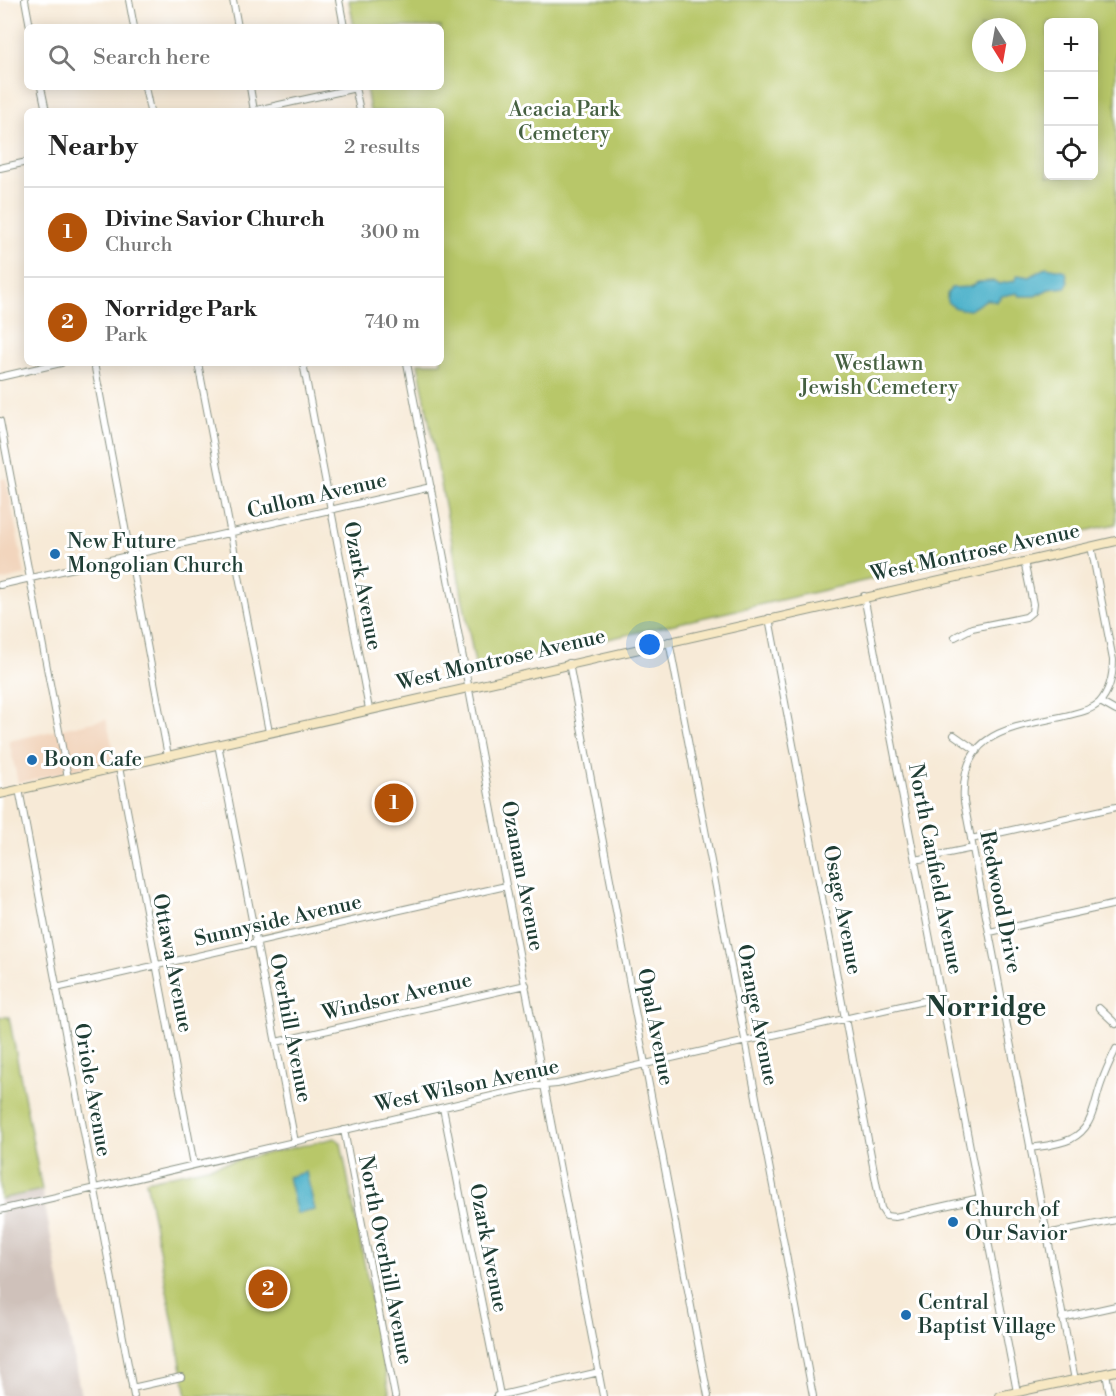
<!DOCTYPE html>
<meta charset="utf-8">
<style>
:root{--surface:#fff;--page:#f6f6f6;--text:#222;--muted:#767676;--line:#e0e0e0;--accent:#b45309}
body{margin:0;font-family:"Libre Bodoni",serif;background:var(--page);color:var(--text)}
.controls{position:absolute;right:18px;top:18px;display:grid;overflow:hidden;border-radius:9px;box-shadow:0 3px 15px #0003}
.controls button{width:54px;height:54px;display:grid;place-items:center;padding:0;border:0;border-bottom:2px solid var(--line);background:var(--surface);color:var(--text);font:30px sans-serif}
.compass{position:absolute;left:972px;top:18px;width:54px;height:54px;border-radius:50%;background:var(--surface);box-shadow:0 3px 15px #0003;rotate:169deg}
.you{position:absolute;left:650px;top:645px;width:21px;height:21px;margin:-15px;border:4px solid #fff;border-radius:50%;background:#1a73e8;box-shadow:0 0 0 9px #1a73e833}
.badge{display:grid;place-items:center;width:39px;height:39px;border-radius:50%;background:var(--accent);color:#fff;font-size:20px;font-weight:700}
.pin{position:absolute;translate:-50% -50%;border:3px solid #fff;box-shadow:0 2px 6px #0006}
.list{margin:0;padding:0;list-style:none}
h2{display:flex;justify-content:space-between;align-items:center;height:78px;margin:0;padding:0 24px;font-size:26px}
h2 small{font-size:20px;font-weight:400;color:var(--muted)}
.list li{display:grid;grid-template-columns:39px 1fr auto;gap:18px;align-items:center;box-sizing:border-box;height:90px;padding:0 24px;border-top:2px solid var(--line)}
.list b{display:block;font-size:22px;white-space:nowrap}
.list p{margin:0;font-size:20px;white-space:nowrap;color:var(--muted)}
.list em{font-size:20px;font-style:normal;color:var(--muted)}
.icon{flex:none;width:33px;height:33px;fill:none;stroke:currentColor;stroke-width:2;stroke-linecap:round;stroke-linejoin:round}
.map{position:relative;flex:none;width:1116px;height:1396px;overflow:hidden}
.search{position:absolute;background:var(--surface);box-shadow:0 3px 15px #0003;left:24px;top:24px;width:420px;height:66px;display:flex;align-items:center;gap:15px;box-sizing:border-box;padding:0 21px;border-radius:9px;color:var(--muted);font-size:22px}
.panel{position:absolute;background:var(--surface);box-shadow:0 3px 15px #0003;left:24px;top:108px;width:420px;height:258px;border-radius:9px}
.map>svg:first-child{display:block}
</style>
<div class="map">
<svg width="1116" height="1396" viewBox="0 0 1116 1396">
<rect width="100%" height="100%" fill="#fff"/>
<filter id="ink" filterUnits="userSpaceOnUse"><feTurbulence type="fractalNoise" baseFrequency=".0167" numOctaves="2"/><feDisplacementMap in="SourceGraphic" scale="12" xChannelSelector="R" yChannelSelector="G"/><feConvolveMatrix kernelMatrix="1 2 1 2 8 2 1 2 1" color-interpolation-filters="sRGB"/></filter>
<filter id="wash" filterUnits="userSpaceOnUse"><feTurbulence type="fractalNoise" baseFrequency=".008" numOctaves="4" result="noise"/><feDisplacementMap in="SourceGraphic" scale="24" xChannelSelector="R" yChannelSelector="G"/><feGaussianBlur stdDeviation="1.35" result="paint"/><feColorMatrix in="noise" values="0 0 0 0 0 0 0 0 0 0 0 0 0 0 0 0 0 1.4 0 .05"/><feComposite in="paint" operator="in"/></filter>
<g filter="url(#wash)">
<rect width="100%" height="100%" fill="#f7ead7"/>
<path fill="#f2d5bd" d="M6 478 25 575 0 581V480Z
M106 719 116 760 18 783 9 741Z"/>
<path fill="#cfc1ba" d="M42 1190 81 1396H0V1200Z"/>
<path fill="#b8c769" stroke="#6c824e" stroke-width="1.5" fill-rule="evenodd" d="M349 0H1116V524L476 669 418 363H441V111H370L366 87H441V27H354ZM1048 22H1094V176H1048ZM981 27H1017V63H981Z
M0 1017H9L42 1190 0 1199Z
M335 1138 341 1143 390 1396H187L146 1181Z"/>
<path fill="#4ab0c9" stroke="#34767e" stroke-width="1.5" d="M1046 267 1062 270 1066 272 1068 283 1066 287 1049 289 1035 296H1019L1017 293 1002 296 996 302 987 299 970 310C958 309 946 308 947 294L951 288 970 287 978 282 994 281 999 284 1014 281 1018 275 1030 277Z
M306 1172 315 1210 297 1214 288 1177Z"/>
</g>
<g filter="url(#ink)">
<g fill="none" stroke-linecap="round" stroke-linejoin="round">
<defs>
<path id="street" d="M25 0 30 27
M129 0 134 27
M233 0 238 27
M339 0 344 27
M41 87 46 111
M145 87 150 111
M250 87 254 111
M355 87 360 111
M252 111 356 88
M0 168 27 162
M94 363 168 756
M198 363 269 732
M303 363 369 709
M407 363 603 1396
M0 377 61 363
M0 421 68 778
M0 585 431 487
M864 596 1017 1392
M769 618 881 1208 886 1216 895 1217 980 1198
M955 637 972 628 1026 617 1032 612 1033 604 1024 561
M669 641 813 1396
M569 663 708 1396
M1100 702 1116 711
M954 735 977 751
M218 744 295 1142
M119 767 194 1165
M19 789 134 1396
M971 839 1116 807
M915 860 973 848
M990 932 1116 904
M56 988 506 886
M1099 1008 1116 1024
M276 1042 526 985
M443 1108 500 1395
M344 1130 395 1396
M1030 1148C1044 1146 1058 1145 1071 1139 1094 1127 1093 1106 1101 1084 1105 1072 1110 1061 1116 1049
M0 1210 535 1086 557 1084 941 997
M1047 1234 1116 1220
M1062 1318 1116 1306
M1106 1373 1110 1396
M1075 1380 964 802C959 731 1011 728 1065 716 1076 713 1090 711 1099 703 1110 691 1113 676 1113 660L1091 546
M132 1388 181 1377
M497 1396 599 1372"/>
<path id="secondary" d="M0 794 1116 541
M999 1396 1116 1371"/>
</defs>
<use href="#street" stroke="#8b9486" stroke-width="8"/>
<use href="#secondary" stroke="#8b9486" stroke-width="10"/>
<use href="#street" stroke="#fff" stroke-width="6"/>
<use href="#secondary" stroke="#f7e8c3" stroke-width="8"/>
</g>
</g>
<g fill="#1f6fb2" stroke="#fff" stroke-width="2">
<circle cx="55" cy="554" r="6"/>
<circle cx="32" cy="760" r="6"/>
<circle cx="953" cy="1222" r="6"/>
<circle cx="906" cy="1315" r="6"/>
</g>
<g text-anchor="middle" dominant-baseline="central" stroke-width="6" stroke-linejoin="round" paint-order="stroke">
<g font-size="21" fill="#456041" stroke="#fff">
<text x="564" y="110">Acacia Park<tspan x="564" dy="24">Cemetery</tspan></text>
<text x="879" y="364">Westlawn<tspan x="879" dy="24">Jewish Cemetery</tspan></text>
</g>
<g font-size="21" fill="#1f3d34" stroke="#fff">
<text transform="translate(317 496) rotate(-13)">Cullom Avenue</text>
<text transform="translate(975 553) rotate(-12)">West Montrose Avenue</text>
<text transform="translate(362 586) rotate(79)">Ozark Avenue</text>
<text transform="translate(501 660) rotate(-13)">West Montrose Avenue</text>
<text transform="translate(935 869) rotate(79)">North Canfield Avenue</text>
<text transform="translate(522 876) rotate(79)">Ozanam Avenue</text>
<text transform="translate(1000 902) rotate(79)">Redwood Drive</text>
<text transform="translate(842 910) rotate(79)">Osage Avenue</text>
<text transform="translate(278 921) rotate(-13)">Sunnyside Avenue</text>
<text transform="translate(172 963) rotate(79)">Ottawa Avenue</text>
<text transform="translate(397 997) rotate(-13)">Windsor Avenue</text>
<text transform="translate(757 1015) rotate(79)">Orange Avenue</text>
<text transform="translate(655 1027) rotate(79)">Opal Avenue</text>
<text transform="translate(290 1028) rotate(79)">Overhill Avenue</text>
<text transform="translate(467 1086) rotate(-12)">West Wilson Avenue</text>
<text transform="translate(92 1090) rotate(80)">Oriole Avenue</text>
<text transform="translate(488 1248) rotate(79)">Ozark Avenue</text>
<text transform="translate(385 1260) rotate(79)">North Overhill Avenue</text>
</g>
<g font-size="21" fill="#1f3d34" stroke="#fff" text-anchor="start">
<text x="67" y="542">New Future<tspan x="67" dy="24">Mongolian Church</tspan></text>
<text x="44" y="760">Boon Cafe</text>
<text x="965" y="1210">Church of<tspan x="965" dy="24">Our Savior</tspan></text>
<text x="918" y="1303">Central<tspan x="918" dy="24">Baptist Village</tspan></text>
</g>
<g font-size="27" font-weight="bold" fill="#1f3d34" stroke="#fff">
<text x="986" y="1008">Norridge</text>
</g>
</g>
</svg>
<div class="controls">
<button>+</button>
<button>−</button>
<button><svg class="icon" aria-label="locate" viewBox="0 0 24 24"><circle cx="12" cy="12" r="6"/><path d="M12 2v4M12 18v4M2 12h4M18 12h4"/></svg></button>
</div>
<svg class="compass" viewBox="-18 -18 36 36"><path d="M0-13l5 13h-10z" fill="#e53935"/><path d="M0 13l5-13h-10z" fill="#767676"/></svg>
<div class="you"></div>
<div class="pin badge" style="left:394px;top:803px">1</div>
<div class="pin badge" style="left:268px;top:1289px">2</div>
<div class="search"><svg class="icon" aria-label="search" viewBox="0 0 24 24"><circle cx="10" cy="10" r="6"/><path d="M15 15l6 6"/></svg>Search here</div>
<section class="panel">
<h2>Nearby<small>2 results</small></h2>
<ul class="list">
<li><span class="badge">1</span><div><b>Divine Savior Church</b><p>Church</p></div><em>300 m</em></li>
<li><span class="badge">2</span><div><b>Norridge Park</b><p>Park</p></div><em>740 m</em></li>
</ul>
</section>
</div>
